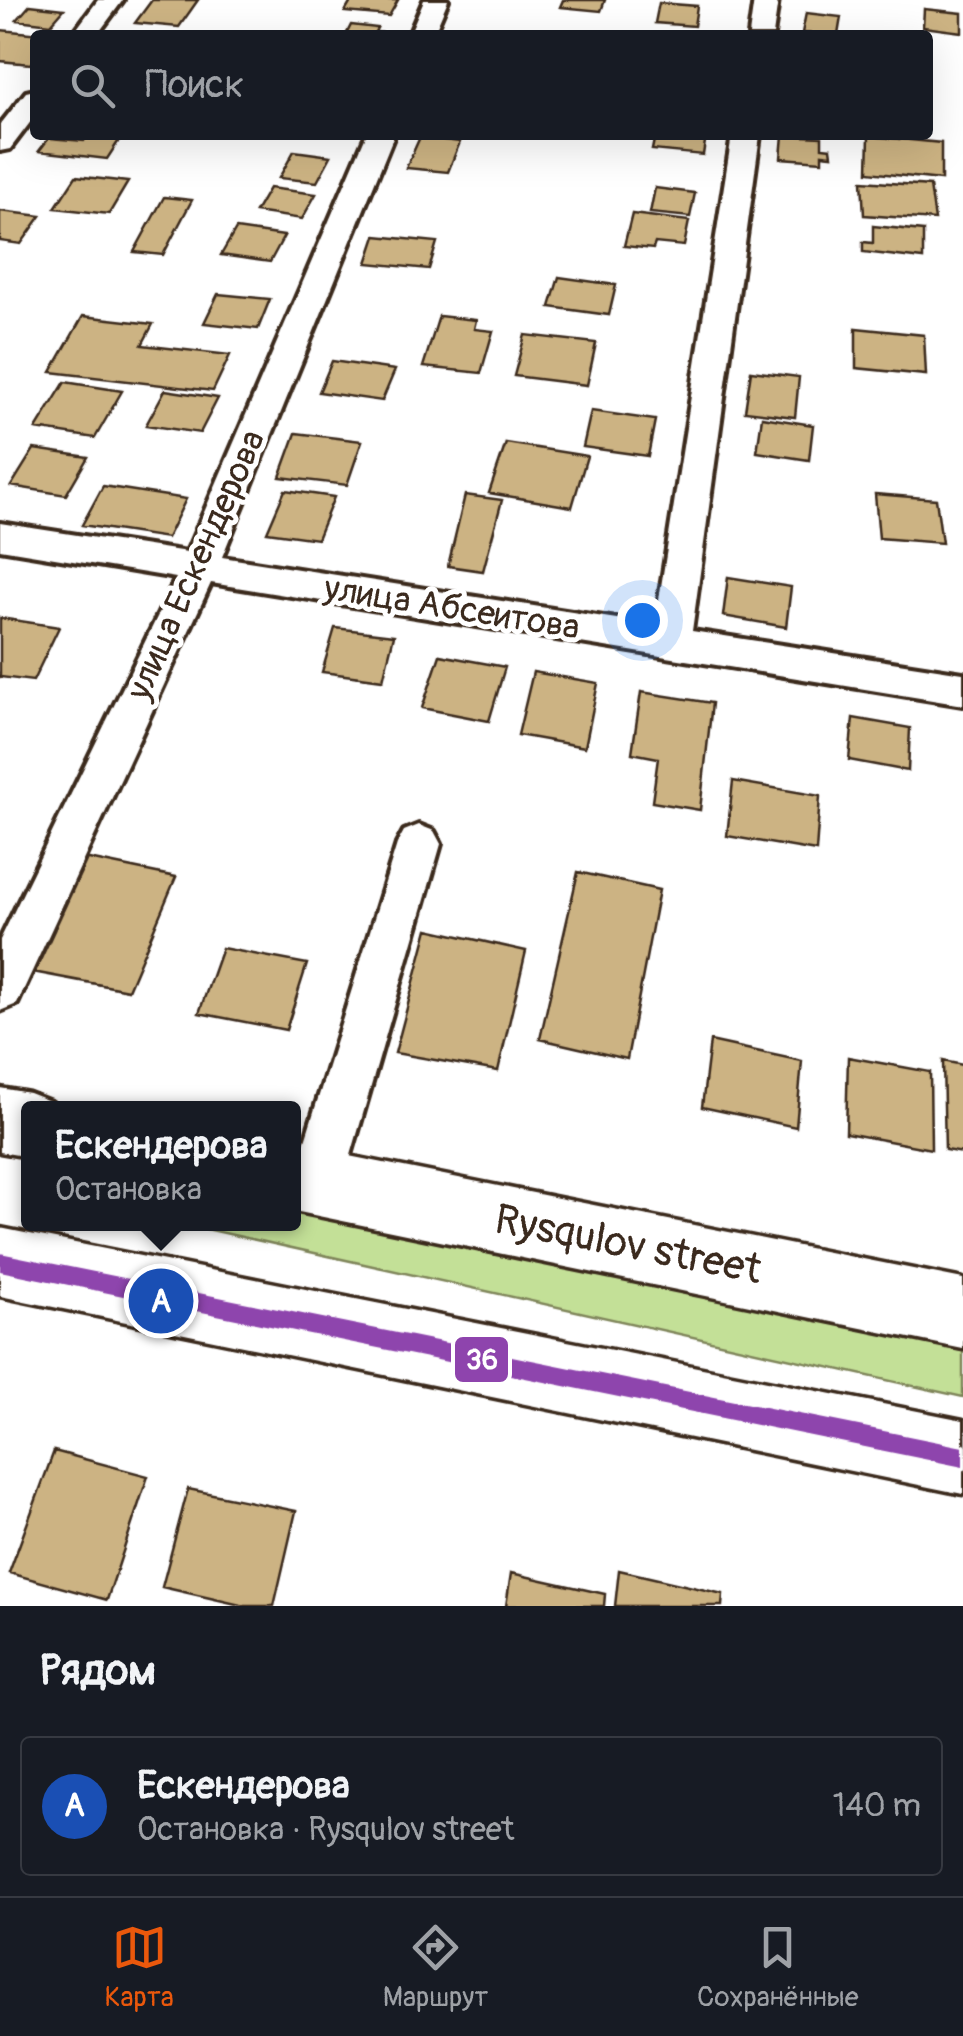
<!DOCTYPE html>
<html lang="ru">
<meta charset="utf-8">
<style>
:root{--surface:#171b24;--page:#242831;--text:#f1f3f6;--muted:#9ea1a6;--line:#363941;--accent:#ea580c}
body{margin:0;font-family:Pangolin,sans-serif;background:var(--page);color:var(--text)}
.you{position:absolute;left:642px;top:620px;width:35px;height:35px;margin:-25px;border:8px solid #fff;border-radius:50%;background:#1a73e8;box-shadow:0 0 0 15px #1a73e833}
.badge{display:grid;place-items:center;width:65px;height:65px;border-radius:50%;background:var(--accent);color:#fff;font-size:32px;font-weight:700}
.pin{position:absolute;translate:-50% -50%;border:5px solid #fff;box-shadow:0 2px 10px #0006}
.popup{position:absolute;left:21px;top:1101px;width:280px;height:130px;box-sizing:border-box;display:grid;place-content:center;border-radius:10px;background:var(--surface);filter:drop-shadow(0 2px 8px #0005);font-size:32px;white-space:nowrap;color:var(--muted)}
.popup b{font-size:38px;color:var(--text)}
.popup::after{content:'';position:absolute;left:50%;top:100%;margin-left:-20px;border:20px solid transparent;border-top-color:var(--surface)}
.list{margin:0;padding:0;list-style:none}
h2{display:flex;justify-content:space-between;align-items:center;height:130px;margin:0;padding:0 40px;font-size:42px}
h2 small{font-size:32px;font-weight:400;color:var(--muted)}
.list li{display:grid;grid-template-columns:65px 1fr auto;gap:30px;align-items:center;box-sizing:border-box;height:140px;margin:0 20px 20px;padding:0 20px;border:2px solid var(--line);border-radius:10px}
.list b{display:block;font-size:38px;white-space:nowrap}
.list p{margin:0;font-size:32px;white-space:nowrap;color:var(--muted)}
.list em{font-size:32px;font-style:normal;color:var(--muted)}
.icon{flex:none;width:55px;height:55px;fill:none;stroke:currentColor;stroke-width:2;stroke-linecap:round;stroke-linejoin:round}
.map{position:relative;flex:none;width:963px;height:1606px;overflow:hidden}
.search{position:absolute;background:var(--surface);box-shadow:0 10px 40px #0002;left:30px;right:30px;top:30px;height:110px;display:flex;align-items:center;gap:25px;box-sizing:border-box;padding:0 35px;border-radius:10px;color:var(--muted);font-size:38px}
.sheet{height:290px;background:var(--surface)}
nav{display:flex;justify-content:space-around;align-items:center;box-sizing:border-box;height:140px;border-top:2px solid var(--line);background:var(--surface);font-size:28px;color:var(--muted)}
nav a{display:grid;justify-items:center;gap:5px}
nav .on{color:var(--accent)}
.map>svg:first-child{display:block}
</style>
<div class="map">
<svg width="963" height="1606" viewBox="0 0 963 1606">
<rect width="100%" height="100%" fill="#fff"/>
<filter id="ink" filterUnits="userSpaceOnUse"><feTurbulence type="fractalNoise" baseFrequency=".01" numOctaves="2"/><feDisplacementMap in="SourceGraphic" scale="20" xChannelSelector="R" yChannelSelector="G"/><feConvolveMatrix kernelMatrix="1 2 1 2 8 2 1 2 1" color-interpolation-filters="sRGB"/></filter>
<g filter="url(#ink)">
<path fill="#c3e097" stroke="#7f855a" stroke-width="2.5" d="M294 1205 963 1351V1397L184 1224H294Z"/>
<path fill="#ccb383" stroke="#3b2a1e" stroke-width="2.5" d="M152 0H198L179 27 135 23Z
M352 0H398L389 16 345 12Z
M563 0H605L601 11 560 7Z
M659 3 697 6 694 26 655 23Z
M30 5 64 9 51 24 17 20Z
M924 9 962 13V32L923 27Z
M806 13 841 17 838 35 802 33Z
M351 25 377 28 375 32 392 34 346 35Z
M0 30 51 35H35V59L31 64 0 61Z
M88 135 120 139 107 159 39 151 49 138 84 141Z
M655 135H706L703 155 652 150Z
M783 135 822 137V147L831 148 832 155 822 154V161L781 158Z
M869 136 941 143V180L868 172Z
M420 137 460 142 448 172 406 168Z
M294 151 331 156 317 182 279 178Z
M76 176 128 182 109 214 55 208Z
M862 181 930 186 935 220 864 215Z
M269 188 316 194 302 219 255 212Z
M655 188 695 193 690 217 650 213Z
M164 197 192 200 163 255 134 252Z
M0 211 41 216 21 244 0 241Z
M632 214 689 221 684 246 655 243 653 249 624 246Z
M873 226 923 231V259L863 252V242L873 243Z
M236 229 284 236 270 262 221 255Z
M376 236 437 242 429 269 367 263Z
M559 277 616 285 609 315 550 307Z
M218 294 270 299 258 329 204 323Z
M83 316 153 324 142 345 230 355 213 391 51 372Z
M439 316 476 320 474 329 493 331 481 373 423 367Z
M856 328 924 335 926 375 856 368Z
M525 335 596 343 587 385 514 376Z
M332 361 395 370 382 401 319 392Z
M751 371 799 377 795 417 745 411Z
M65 382 122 391 95 438 36 429Z
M165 390 218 398 200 433 146 425Z
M591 411 655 420 648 456 583 447Z
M762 417 813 425 809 460 757 452Z
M296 433 362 441 347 485 280 477Z
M506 443 587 456 572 507 489 493Z
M34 449 88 457 66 495 11 486Z
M103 486 186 499 167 538 82 525Z
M285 490 334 497 317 539 267 532Z
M875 494 936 499 942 543 879 538Z
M465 495 502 500 483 571 448 566Z
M728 577 791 587 786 627 723 616Z
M0 618 59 627 33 681 0 677Z
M335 628 394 635 383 680 322 672Z
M440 655 505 667 489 721 422 708Z
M533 672 598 683 585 747 518 735Z
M641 692 712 703 700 810 652 802 658 758 632 753Z
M853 718 910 728 908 771 849 760Z
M733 781 820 796 816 851 727 836Z
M84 858 176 877 128 990 33 972Z
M578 872 659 890 627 1059 540 1039Z
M428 929 526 951 498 1071 395 1053Z
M222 948 307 964 286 1030 199 1013Z
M710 1041 802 1061 796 1127 702 1107Z
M848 1057 930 1072 931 1149 846 1133Z
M943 1061 963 1065V1153L945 1150Z
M54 1451 148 1476 107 1600 9 1573Z
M188 1489 296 1511 274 1606H245L162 1587Z
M619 1570 723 1594 722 1606H615Z
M511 1573 605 1594 604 1606H506Z"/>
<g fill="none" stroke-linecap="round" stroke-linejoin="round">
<defs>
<path id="minor" d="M98 0H123L97 35H72Z
M424 0H448L433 35H409Z
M754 0H778L773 35H749Z
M35 90V116L10 149 0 151V125L26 92Z
M366 135H394L222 557 655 625 732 135H760L692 631 963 673V705L211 583 17 1004 0 1011V940L176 578 0 549V523L187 552Z
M419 825 434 831 441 844 343 1183 335 1201 317 1209 299 1201 294 1176 397 844 404 831Z"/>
<path id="major" d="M0 1088 29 1093 52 1102 54 1108H29V1157L0 1152Z
M294 1145 963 1279V1349L294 1211Z
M0 1228 963 1420V1494L0 1296Z"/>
</defs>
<use href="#minor" stroke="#3b2a1e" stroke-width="8"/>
<use href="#major" stroke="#3b2a1e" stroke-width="7"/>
<use href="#minor" fill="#fff" fill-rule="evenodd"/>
<use href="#major" fill="#fff" fill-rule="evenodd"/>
<defs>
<path id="bus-1" d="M0 1253 963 1447V1467L0 1271Z"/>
</defs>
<use href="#bus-1" stroke="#fff" stroke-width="7"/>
<use href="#bus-1" fill="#8e44ad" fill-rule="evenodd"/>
</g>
</g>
<g text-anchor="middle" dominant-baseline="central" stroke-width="10" stroke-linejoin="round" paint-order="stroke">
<g font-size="35" fill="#3b2a1e" stroke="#fff">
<text transform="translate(196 565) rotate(-66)">улица Ескендерова</text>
<text transform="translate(452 608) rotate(9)">улица Абсеитова</text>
</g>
<g font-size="42" fill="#3b2a1e" stroke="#fff">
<text transform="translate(628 1245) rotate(11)">Rysqulov street</text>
</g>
</g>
<rect stroke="#fff" stroke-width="4" x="453" y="1335" width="57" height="49" rx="10" fill="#8e44ad"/>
<g font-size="28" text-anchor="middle" font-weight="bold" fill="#fff">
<text x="482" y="1369">36</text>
</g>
</svg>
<div class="you"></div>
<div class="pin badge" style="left:161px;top:1301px;background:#1a4fb4">A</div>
<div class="popup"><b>Ескендерова</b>Остановка</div>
<div class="search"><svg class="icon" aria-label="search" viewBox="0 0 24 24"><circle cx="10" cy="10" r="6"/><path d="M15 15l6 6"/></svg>Поиск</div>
</div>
<section class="sheet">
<h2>Рядом<small></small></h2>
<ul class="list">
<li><span class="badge" style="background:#1a4fb4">A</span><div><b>Ескендерова</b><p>Остановка · Rysqulov street</p></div><em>140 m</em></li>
</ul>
</section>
<nav>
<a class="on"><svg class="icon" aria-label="map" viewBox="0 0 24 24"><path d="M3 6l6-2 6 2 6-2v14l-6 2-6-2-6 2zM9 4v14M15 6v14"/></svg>Карта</a>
<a><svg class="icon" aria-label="directions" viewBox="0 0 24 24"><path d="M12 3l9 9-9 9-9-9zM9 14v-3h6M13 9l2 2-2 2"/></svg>Маршрут</a>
<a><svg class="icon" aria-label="saved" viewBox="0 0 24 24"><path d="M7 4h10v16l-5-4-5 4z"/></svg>Сохранённые</a>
</nav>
